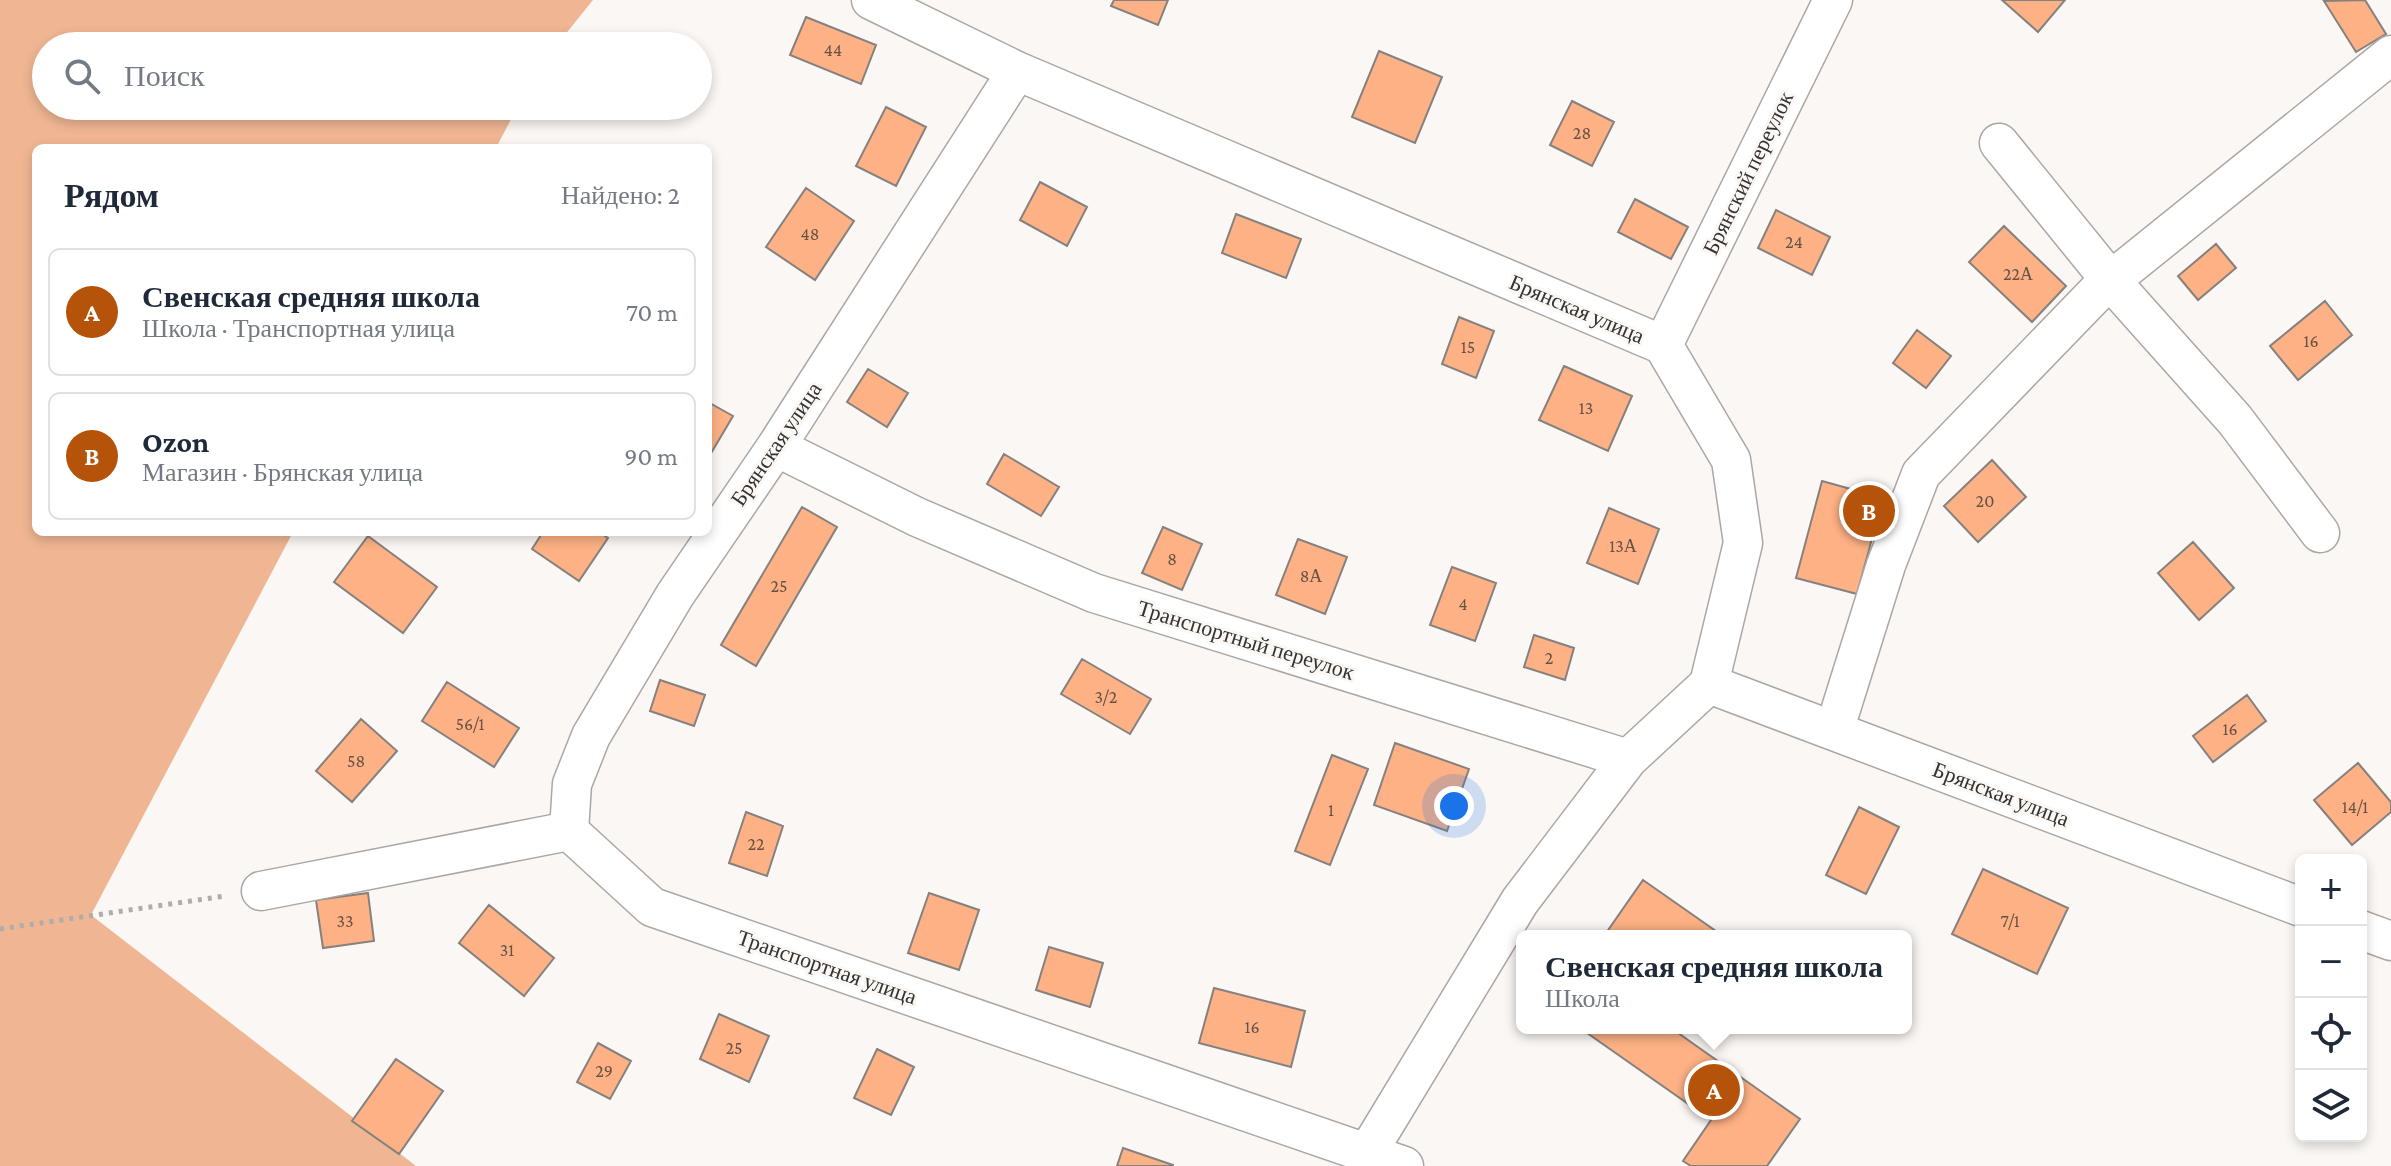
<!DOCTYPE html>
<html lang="ru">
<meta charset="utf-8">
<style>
:root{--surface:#fff;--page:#f2f2f3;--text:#1f2937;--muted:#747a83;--line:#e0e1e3;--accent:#b45309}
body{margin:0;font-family:"Crimson Pro",serif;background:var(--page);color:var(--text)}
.controls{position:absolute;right:24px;bottom:24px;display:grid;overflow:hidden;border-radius:12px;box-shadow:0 4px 12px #0003}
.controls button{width:72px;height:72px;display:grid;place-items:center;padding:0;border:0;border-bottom:2px solid var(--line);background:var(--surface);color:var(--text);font:40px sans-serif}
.you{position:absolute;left:1454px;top:806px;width:28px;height:28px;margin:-20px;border:6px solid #fff;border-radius:50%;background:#1a73e8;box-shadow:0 0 0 12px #1a73e833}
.badge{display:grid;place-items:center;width:52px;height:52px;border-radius:50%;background:var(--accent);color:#fff;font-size:26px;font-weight:700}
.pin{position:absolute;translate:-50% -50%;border:4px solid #fff;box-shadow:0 2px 8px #0006}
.popup{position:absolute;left:1516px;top:930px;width:396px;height:104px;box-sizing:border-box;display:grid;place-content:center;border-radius:12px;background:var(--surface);filter:drop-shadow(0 2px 6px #0005);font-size:26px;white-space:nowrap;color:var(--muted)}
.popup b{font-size:30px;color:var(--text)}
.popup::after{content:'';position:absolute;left:50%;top:100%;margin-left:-16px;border:16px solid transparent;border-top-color:var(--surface)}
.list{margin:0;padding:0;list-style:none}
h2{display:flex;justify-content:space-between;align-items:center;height:104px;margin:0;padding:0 32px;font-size:34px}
h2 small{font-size:26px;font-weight:400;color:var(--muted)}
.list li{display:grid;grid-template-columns:52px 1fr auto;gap:24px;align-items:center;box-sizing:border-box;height:128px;margin:0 16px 16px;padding:0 16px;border:2px solid var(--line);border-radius:12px}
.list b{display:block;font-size:30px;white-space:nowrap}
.list p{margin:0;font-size:26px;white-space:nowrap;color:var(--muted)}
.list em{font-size:26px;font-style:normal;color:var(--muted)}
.icon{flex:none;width:44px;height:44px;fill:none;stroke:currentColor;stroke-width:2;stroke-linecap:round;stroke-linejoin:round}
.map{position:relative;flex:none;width:2391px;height:1166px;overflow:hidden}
.search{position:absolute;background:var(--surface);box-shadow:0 4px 12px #0003;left:32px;top:32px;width:680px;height:88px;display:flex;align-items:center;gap:20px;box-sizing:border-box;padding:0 28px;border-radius:44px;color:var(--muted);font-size:30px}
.panel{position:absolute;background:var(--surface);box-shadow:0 4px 12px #0003;left:32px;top:144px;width:680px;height:392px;border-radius:12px}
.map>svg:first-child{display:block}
</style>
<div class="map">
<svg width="2391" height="1166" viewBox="0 0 2391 1166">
<rect width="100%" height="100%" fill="#fbf7f4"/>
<path fill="#f0b693" d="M0 0H593L556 46H46V106H518L496 148H36V532H293L91 915 416 1166H0Z"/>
<path fill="#fdb184" stroke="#85817f" stroke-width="2" d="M1114 0H1168L1158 25 1111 6Z
M2002 0H2065L2038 32Z
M2365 0 2386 34 2356 52 2324 1Z
M806 17 876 45 861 84 790 55Z
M1379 51 1442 77 1415 143 1352 117Z
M1572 101 1614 122 1592 166 1550 145Z
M886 107 926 127 896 186 856 166Z
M1040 182 1087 207 1067 246 1020 220Z
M806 188 854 221 815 280 766 247Z
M1635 199 1688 227 1671 259 1618 232Z
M1776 210 1830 237 1812 275 1758 248Z
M1236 214 1301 239 1286 278 1222 253Z
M2004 226 2066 286 2032 322 1969 262Z
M2216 244 2236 268 2198 300 2178 276Z
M2325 301 2352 335 2298 380 2270 346Z
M1459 317 1494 331 1476 378 1442 364Z
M1917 330 1951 356 1926 388 1893 363Z
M1564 366 1632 396 1608 451 1539 420Z
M868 369 908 393 887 427 847 402Z
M708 402 733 416 710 455 708 454Z
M1004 454 1059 487 1041 516 987 484Z
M1992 460 2026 497 1978 542 1944 506Z
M1822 481 1883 498 1857 594 1796 578Z
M802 507 837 527 756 666 721 645Z
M1609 508 1659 529 1638 584 1587 563Z
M1163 527 1202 544 1182 590 1142 573Z
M543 532H599L608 538 579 581 532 549Z
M368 536 437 587 403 633 334 582Z
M1298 539 1347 557 1325 614 1276 595Z
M2193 542 2234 588 2199 620 2158 573Z
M1452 567 1496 583 1475 641 1430 625Z
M1534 635 1574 648 1565 680 1524 667Z
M1082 659 1151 699 1130 734 1061 694Z
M660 680 705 695 694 726 650 711Z
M447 682 519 728 494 767 422 721Z
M2247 695 2266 721 2213 762 2193 736Z
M361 719 397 751 352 802 316 771Z
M1395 743 1469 769 1447 831 1374 805Z
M1332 755 1368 769 1330 865 1295 851Z
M2358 763 2391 802V812L2352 845 2314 800Z
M1859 807 1899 827 1866 894 1826 875Z
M746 812 783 826 767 876 729 863Z
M1983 869 2068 908 2037 974 1952 934Z
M1643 880 1723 936H1604Z
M368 893 374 941 323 948 316 900Z
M929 893 979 910 959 970 908 953Z
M489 905 554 958 524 996 459 943Z
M1049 947 1103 963 1090 1007 1036 990Z
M1214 988 1305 1011 1291 1067 1199 1043Z
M719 1014 769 1036 749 1082 700 1059Z
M1580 1028H1671L1800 1119 1767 1166H1691L1683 1161 1711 1120Z
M598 1043 631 1061 610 1099 577 1082Z
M877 1049 914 1067 891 1115 854 1098Z
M396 1059 443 1091 399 1154 352 1121Z
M1123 1148 1173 1165V1166H1117Z"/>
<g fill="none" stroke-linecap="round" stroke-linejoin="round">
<defs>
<path id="minor" d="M871 0 1017 71 1663 345 1731 460 1743 543 1709 684
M1999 143 2111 281 2235 420 2320 533
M1663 345 1833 0
M776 447 917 517 1094 593 1628 759 1709 684
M1709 684 2301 907
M1834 731 1886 565 1921 474 2099 290 2391 55
M569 831 572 784 591 736 675 595 776 447 1017 71
M261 891 569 831 652 907 1404 1166
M2361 930 2391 941
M1366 1155 1520 901 1628 759"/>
</defs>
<use href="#minor" stroke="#aba7a5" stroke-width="41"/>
<path stroke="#afacaa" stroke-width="5" stroke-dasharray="4 6" stroke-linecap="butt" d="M0 929 225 896"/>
<use href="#minor" stroke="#fff" stroke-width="38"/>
</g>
<g text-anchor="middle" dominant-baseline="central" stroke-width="6" stroke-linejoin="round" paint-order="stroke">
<g font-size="18" fill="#665246">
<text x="833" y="50">44</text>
<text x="1582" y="133">28</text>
<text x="810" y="234">48</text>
<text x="1794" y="242">24</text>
<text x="2018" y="274">22А</text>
<text x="2311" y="341">16</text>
<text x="1468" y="347">15</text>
<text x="1586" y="408">13</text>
<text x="1985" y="501">20</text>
<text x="1623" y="546">13А</text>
<text x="1172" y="559">8</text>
<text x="1311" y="576">8А</text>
<text x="779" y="586">25</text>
<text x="1463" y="604">4</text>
<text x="1549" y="658">2</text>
<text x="1106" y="697">3/2</text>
<text x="470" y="724">56/1</text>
<text x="2230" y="729">16</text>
<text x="356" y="761">58</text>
<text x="2355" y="807">14/1</text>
<text x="1331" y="810">1</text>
<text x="756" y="844">22</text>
<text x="345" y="921">33</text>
<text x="2010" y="921">7/1</text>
<text x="507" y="950">31</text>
<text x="1252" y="1027">16</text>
<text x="734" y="1048">25</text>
<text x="604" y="1071">29</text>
</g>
<g font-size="22" fill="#343332" stroke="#fbf7f4">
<text transform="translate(1748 173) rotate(-64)">Брянский переулок</text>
<text transform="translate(1577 309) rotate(23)">Брянская улица</text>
<text transform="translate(776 444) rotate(-56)">Брянская улица</text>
<text transform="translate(1246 640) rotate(17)">Транспортный переулок</text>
<text transform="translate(2001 794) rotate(21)">Брянская улица</text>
<text transform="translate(827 967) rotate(19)">Транспортная улица</text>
</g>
</g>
</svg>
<div class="controls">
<button>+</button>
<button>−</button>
<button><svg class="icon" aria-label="locate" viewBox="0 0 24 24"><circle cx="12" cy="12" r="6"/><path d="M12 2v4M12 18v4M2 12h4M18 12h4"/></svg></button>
<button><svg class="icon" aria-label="layers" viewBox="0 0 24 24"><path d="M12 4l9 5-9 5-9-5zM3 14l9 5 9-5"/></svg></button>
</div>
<div class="you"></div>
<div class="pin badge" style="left:1714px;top:1090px">A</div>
<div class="popup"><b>Свенская средняя школа</b>Школа</div>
<div class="pin badge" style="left:1869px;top:511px">B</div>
<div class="search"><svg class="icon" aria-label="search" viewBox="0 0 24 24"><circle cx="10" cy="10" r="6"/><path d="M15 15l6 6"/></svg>Поиск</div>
<section class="panel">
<h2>Рядом<small>Найдено: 2</small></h2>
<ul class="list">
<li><span class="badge">A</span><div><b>Свенская средняя школа</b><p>Школа · Транспортная улица</p></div><em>70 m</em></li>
<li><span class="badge">B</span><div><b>Ozon</b><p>Магазин · Брянская улица</p></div><em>90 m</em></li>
</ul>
</section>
</div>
